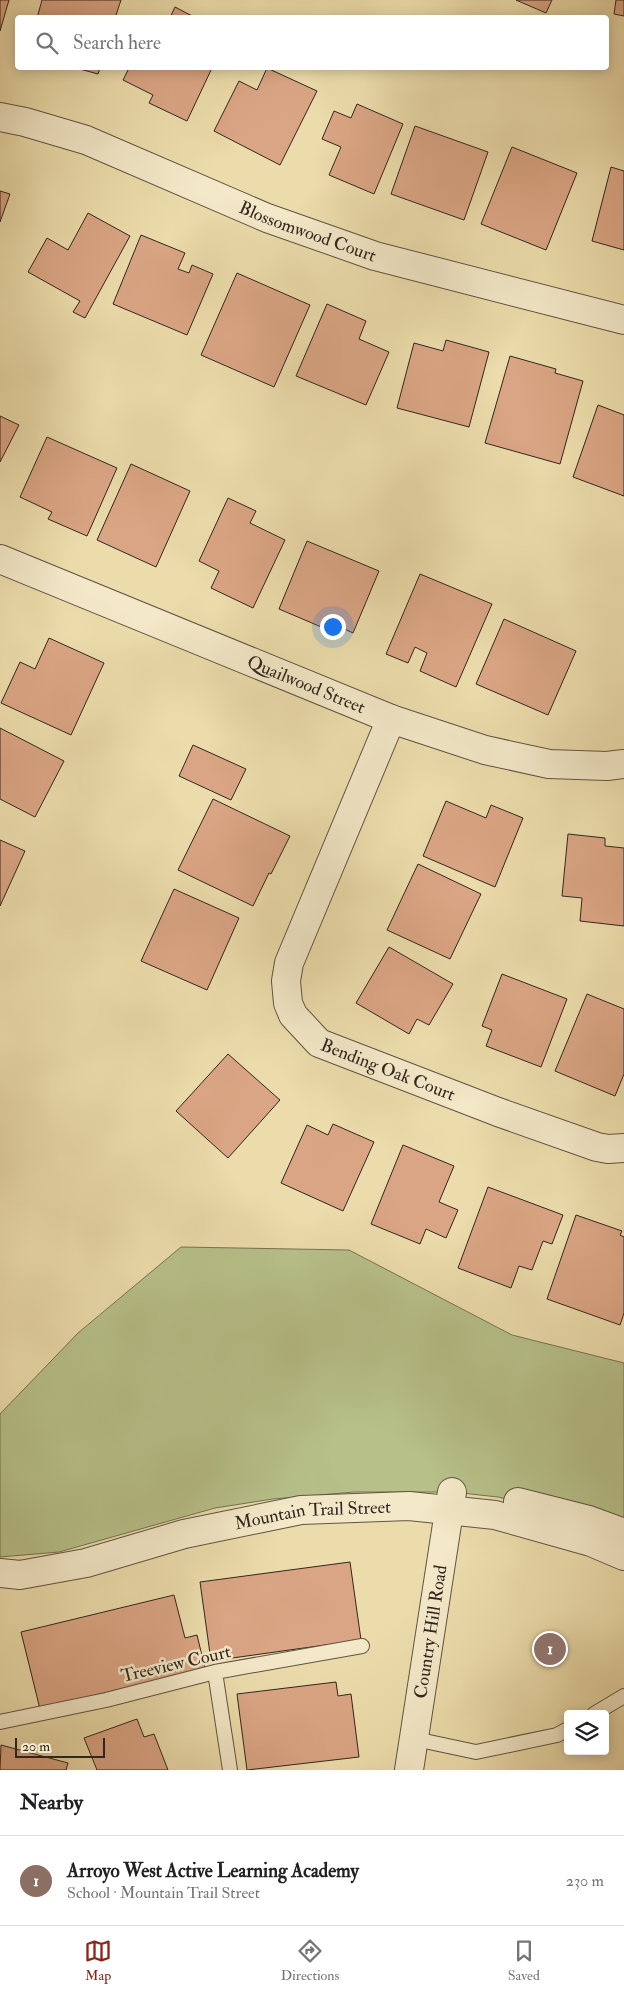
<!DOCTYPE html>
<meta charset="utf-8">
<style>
:root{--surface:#fff;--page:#f6f6f6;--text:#202124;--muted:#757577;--line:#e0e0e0;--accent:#8f2418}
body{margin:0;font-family:"IM FELL Double Pica",serif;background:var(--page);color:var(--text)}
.controls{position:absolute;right:15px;bottom:15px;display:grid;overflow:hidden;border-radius:5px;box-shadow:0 2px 12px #0003}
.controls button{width:45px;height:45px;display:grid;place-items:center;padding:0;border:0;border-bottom:1px solid var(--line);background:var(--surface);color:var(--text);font:25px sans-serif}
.scale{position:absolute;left:15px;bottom:12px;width:90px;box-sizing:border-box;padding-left:5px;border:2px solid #312620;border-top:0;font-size:14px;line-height:18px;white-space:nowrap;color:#312620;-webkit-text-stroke:4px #f3e8c8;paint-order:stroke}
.you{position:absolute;left:332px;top:626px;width:18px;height:18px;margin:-12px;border:4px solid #fff;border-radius:50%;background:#1a73e8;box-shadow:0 0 0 8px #1a73e833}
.badge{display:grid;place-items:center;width:32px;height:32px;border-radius:50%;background:var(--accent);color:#fff;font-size:16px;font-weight:700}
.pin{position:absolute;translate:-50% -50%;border:2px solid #fff;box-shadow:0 1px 5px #0006}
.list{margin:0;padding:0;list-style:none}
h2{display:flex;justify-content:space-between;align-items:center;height:65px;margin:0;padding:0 20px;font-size:21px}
h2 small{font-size:16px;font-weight:400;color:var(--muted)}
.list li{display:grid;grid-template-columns:32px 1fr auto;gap:15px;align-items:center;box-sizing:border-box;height:90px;padding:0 20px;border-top:1px solid var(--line)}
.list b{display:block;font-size:19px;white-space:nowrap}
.list p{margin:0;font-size:16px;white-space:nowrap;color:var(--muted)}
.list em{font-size:16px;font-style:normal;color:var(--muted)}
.icon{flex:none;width:28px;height:28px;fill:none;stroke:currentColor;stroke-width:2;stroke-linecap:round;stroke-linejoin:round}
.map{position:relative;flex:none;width:624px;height:1770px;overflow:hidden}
.search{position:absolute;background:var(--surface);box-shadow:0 2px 12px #0003;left:15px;right:15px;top:15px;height:55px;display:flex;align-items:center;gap:12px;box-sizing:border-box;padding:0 18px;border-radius:5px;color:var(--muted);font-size:19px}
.sheet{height:155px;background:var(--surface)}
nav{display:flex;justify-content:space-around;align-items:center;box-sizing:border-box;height:70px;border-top:1px solid var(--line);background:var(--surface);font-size:14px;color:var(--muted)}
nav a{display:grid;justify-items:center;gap:2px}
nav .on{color:var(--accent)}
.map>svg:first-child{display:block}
</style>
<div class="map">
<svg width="624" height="1770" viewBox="0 0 624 1770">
<rect width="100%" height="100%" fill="#ecdcab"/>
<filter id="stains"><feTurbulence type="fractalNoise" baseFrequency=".004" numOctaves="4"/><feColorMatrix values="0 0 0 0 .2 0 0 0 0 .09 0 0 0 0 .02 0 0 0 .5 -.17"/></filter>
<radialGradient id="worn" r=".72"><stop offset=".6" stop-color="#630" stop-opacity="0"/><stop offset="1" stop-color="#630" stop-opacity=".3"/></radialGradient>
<path fill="#b7c089" stroke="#747354" d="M181 1247 349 1250 512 1335 624 1363V1533L589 1520 498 1497 452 1492H354L273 1499 215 1508 59 1552 0 1557V1414L78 1333Z"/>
<path fill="#daa584" stroke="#312620" d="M0 0H9L0 31Z
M42 0H121L115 18H37Z
M516 0H552L546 13Z
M616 0H624V16L614 14Z
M175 7 196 18H170Z
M76 68H100L98 74Z
M129 68H212L187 121 149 103 153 95 123 80Z
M267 68 317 91 280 165 214 131 239 81 257 90Z
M357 104 403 124 374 194 329 175 341 147 322 139 334 111 351 118Z
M415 126 488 152 464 220 391 194Z
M512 147 577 173 546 250 481 224Z
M611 167 624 171V250L592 241Z
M0 191 10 194 0 222Z
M88 213 130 236 85 318 73 312 80 301 28 272 47 238 68 250Z
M141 235 185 253 178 269 189 273 192 265 213 274 187 335 113 304Z
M237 273 310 305 274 387 201 355Z
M327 304 366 321 359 339 389 352 366 405 296 376Z
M446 340 489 352 469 427 397 408 414 343 443 351Z
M510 356 556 369 555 373 583 381 560 464 485 443Z
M598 405 624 415V496L573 477Z
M0 416 19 425 0 462Z
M47 437 117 468 87 536 48 519 52 512 20 497Z
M131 464 190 491 156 567 97 540Z
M228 498 256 511 250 523 285 540 253 608 211 588 219 571 199 561Z
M307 541 379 571 353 633 329 622 326 629 279 609Z
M420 574 492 604 456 687 420 671 427 653 415 647 408 663 386 654Z
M504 619 576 651 548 715 476 684Z
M49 638 104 663 71 735 1 703 20 662 35 669Z
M0 728 64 761 35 817 0 799Z
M193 745 246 769 231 800 179 776Z
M213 799 290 836 271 874 269 873 253 906 178 870Z
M446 801 486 818 491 805 523 818 495 887 423 856Z
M568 834 605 838V846L624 848V926L580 921 582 898 562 896Z
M0 840 25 851 0 906Z
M418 864 481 894 450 959 387 930Z
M174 889 239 918 207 990 141 961Z
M389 947 453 984 429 1025 417 1019 409 1034 356 1003Z
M502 974 567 999 541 1067 486 1046 492 1030 482 1026Z
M587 994 624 1009V1074L615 1096 555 1071Z
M228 1054 280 1100 228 1158 176 1111Z
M333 1124 374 1142 343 1211 281 1183 307 1125 328 1135Z
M403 1145 454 1166 439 1202 458 1210 446 1238 426 1229 420 1244 371 1224Z
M488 1187 563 1215 552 1244 543 1241 532 1270 519 1266 511 1288 458 1268Z
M576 1215 622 1231 620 1235 624 1237V1313L620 1325 547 1299Z
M350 1562 361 1640 211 1661 200 1582Z
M174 1595 185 1638 197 1635 205 1668 40 1709 21 1632Z
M336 1682 338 1696 351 1694 359 1757 247 1770 237 1694Z
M137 1719 144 1737 154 1734 168 1770H97L84 1738Z
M1 1745 68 1763 66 1770H0Z"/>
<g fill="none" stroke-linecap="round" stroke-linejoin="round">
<defs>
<path id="service" d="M215 1672 230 1770
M594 1714 624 1696
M0 1722 106 1700 215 1672 362 1646
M415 1739 476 1752 557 1735 568 1729"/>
<g id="minor">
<path id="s1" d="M0 117 25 122 86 140 267 218 375 256 624 320"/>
<path id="s2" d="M0 559 391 719 485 750 549 764 607 766 624 764"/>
<path id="s3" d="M391 719 289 963 286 981 288 1003 293 1015 319 1043 498 1112 597 1147 608 1149 624 1148"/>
<path id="s4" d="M409 1770 452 1492"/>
</g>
<g id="tertiary">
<path d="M518 1502 589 1520 624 1533"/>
<path id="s5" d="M0 1573 20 1575 86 1563 184 1534 301 1510 409 1506 495 1515 591 1542 624 1556"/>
</g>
</defs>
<use href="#service" stroke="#605443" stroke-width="16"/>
<use href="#minor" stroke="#605443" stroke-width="30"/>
<use href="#tertiary" stroke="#605443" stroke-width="30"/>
<use href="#service" stroke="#f3e8c8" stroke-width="14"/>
<use href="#minor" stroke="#f3e8c8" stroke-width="28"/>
<use href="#tertiary" stroke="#f3e8c8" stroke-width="28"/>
</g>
<g text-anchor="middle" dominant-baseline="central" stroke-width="5" stroke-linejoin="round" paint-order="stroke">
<g font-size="18" fill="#312620" stroke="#f3e8c8">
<text stroke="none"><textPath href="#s1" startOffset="329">Blossomwood Court</textPath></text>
<text stroke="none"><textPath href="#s2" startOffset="331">Quailwood Street</textPath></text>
<text stroke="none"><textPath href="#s3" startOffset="430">Bending Oak Court</textPath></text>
<text stroke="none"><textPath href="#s5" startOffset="320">Mountain Trail Street</textPath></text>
<text stroke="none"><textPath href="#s4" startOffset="140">Country Hill Road</textPath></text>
<text transform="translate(176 1664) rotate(-13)">Treeview Court</text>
</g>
</g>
<rect width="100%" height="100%" filter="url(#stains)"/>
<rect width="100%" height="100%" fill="url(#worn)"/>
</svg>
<div class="controls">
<button><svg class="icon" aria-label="layers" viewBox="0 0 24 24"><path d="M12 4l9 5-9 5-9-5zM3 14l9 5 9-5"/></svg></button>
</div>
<div class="scale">20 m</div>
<div class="you"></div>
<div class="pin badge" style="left:550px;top:1649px;background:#8d6e63">1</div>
<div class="search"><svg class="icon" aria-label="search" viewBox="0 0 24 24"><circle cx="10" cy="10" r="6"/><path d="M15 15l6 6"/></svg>Search here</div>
</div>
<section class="sheet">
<h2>Nearby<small></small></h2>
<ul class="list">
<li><span class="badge" style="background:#8d6e63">1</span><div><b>Arroyo West Active Learning Academy</b><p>School · Mountain Trail Street</p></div><em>230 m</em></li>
</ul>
</section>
<nav>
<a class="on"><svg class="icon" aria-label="map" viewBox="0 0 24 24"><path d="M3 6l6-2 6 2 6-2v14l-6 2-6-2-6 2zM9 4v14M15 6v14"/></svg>Map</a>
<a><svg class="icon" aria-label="directions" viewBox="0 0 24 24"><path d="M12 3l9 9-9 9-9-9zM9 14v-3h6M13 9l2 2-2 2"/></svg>Directions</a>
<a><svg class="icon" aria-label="saved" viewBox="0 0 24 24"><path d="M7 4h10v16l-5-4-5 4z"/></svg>Saved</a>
</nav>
